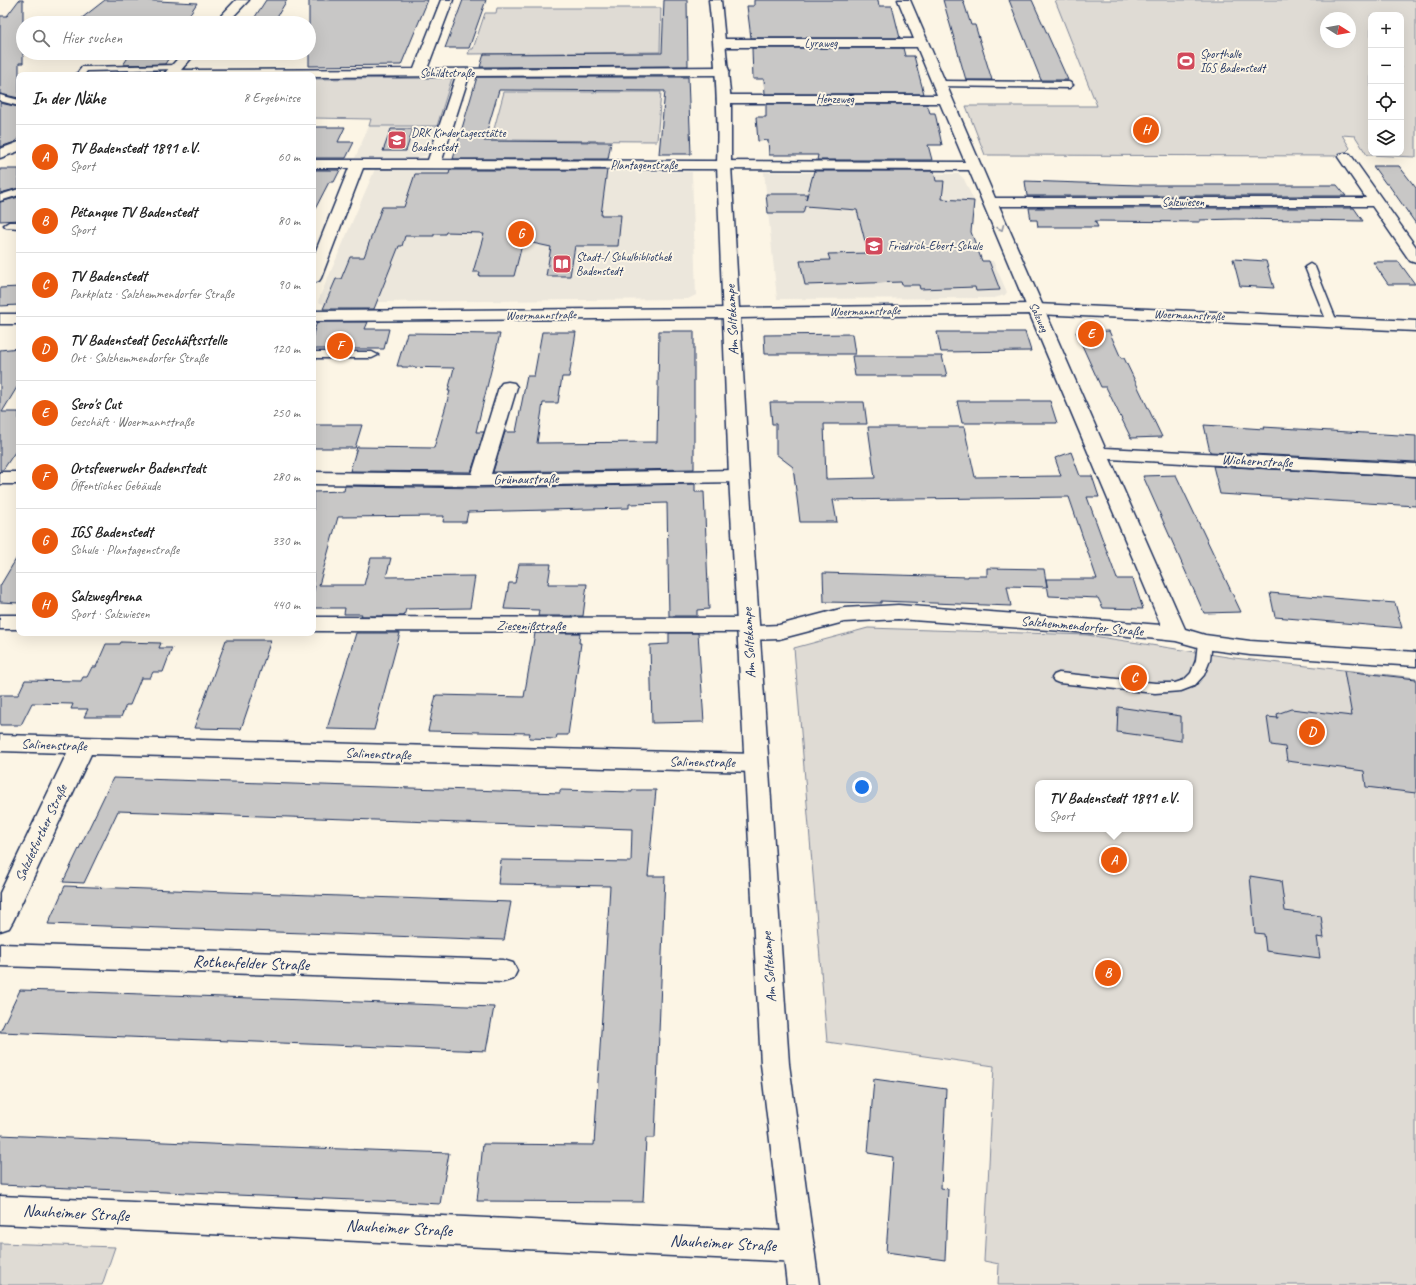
<!DOCTYPE html>
<html lang="de">
<meta charset="utf-8">
<style>
:root{--surface:#fff;--page:#f2f2f2;--text:#222;--muted:#767676;--line:#e0e0e0;--accent:#ea580c}
body{margin:0;font-family:Caveat,sans-serif;background:var(--page);color:var(--text)}
.controls{position:absolute;right:12px;top:12px;display:grid;overflow:hidden;border-radius:8px;box-shadow:0 4px 16px #0002}
.controls button{width:36px;height:36px;display:grid;place-items:center;padding:0;border:0;border-bottom:1px solid var(--line);background:var(--surface);color:var(--text);font:20px sans-serif}
.compass{position:absolute;left:1320px;top:12px;width:36px;height:36px;border-radius:50%;background:var(--surface);box-shadow:0 4px 16px #0002;rotate:101deg}
.you{position:absolute;left:862px;top:787px;width:14px;height:14px;margin:-10px;border:3px solid #fff;border-radius:50%;background:#1a73e8;box-shadow:0 0 0 6px #1a73e833}
.badge{display:grid;place-items:center;width:26px;height:26px;border-radius:50%;background:var(--accent);color:#fff;font-size:13px;font-weight:700}
.pin{position:absolute;translate:-50% -50%;border:2px solid #fff;box-shadow:0 1px 4px #0006}
.popup{position:absolute;left:1035px;top:780px;width:158px;height:52px;box-sizing:border-box;display:grid;place-content:center;border-radius:8px;background:var(--surface);filter:drop-shadow(0 1px 3px #0005);font-size:13px;white-space:nowrap;color:var(--muted)}
.popup b{font-size:15px;color:var(--text)}
.popup::after{content:'';position:absolute;left:50%;top:100%;margin-left:-8px;border:8px solid transparent;border-top-color:var(--surface)}
.list{margin:0;padding:0;list-style:none}
h2{display:flex;justify-content:space-between;align-items:center;height:52px;margin:0;padding:0 16px;font-size:17px}
h2 small{font-size:13px;font-weight:400;color:var(--muted)}
.list li{display:grid;grid-template-columns:26px 1fr auto;gap:12px;align-items:center;box-sizing:border-box;height:64px;padding:0 16px;border-top:1px solid var(--line)}
.list b{display:block;font-size:15px;white-space:nowrap}
.list p{margin:0;font-size:13px;white-space:nowrap;color:var(--muted)}
.list em{font-size:13px;font-style:normal;color:var(--muted)}
.icon{flex:none;width:22px;height:22px;fill:none;stroke:currentColor;stroke-width:2;stroke-linecap:round;stroke-linejoin:round}
.map{position:relative;flex:none;width:1416px;height:1285px;overflow:hidden}
.search{position:absolute;background:var(--surface);box-shadow:0 4px 16px #0002;left:16px;top:16px;width:300px;height:44px;display:flex;align-items:center;gap:10px;box-sizing:border-box;padding:0 14px;border-radius:22px;color:var(--muted);font-size:15px}
.panel{position:absolute;background:var(--surface);box-shadow:0 4px 16px #0002;left:16px;top:72px;width:300px;height:564px;border-radius:8px}
.map>svg:first-child{display:block}
</style>
<div class="map">
<svg width="1416" height="1285" viewBox="0 0 1416 1285">
<rect width="100%" height="100%" fill="#fcf5e5"/>
<filter id="ink" filterUnits="userSpaceOnUse"><feTurbulence type="fractalNoise" baseFrequency=".025" numOctaves="2"/><feDisplacementMap in="SourceGraphic" scale="8" xChannelSelector="R" yChannelSelector="G"/><feConvolveMatrix kernelMatrix="1 2 1 2 8 2 1 2 1" color-interpolation-filters="sRGB"/></filter>
<g filter="url(#ink)">
<path fill="#ece7dc" d="M369 126H437L427 155 417 158H355Z
M375 169 692 172 696 295 688 299 377 302 376 305 322 304 318 301Z
M764 172 959 174 964 179 974 201 964 213 982 261H993L1007 292 1005 295 994 298 777 299Z"/>
<path fill="#dfdbd4" stroke="#7d8599" fill-rule="evenodd" d="M1055 0H1416V157L1367 155 1355 136 1342 135 1350 148 1342 156 985 155 966 106H1097ZM1371 15H1401V153H1371ZM1326 18H1350V42H1326Z
M497 8H661L660 52 468 54 470 49H473L485 13H496Z
M452 78 437 126H369L371 119 313 118V79Z
M504 92H661L657 141 491 140Z
M868 628 1087 635 1234 658 1416 678V1285H998L999 1264 984 1261 994 1066 827 1042 794 648ZM1038 783H1190V829H1038Z
M0 1243 115 1247 102 1285H0Z"/>
<path fill="#c8c7c6" stroke="#1b2f5e" d="M19 0H23V63H19V98L0 94V16H7Z
M105 0H138L197 3 184 23 82 18Z
M266 0H287L275 20H253Z
M309 0H428L401 65 309 66Z
M463 0H486L469 48H445Z
M664 0H687L688 66 480 67 484 54 662 53Z
M754 0H878L879 6H892L900 38H751L747 6H754Z
M943 0H963L971 25H975L992 80H966Z
M1009 0H1032L1068 80H1041Z
M752 48H903L905 56H914L924 94H765L764 79H753Z
M131 53H172L165 64 123 65Z
M160 71 158 75H116L118 72Z
M477 77H688L691 154H659L665 91 499 90 484 141 611 142 608 159H453Z
M0 103 19 107V137L15 142 0 147Z
M766 104H927L930 113H935L942 145H928L932 160H817L818 155H769L768 140 758 141 756 117H766Z
M313 127H345L338 142H354L346 158H313Z
M391 129H413L406 151H383Z
M1373 166H1399L1416 188V224L1388 184H1386Z
M0 169H19V188L0 193Z
M313 170H340L334 182H329L313 213Z
M450 170H607L601 215H621L618 246H575L570 276H546L551 247 523 241 514 276H479L480 272H473L484 234H481V233L446 232 445 234H434V236H405L402 246H399L374 309H323L336 279H341L350 257H364L382 207H404L415 174H449Z
M814 171H934L936 181H944L942 199 974 201 971 232 982 261H989L1000 290 976 291 975 287 920 289 919 285H902L901 282 805 285 800 261 830 260 828 254 868 253 857 210 805 206 803 213H768L766 194H807L806 200Z
M1025 181 1138 185H1337L1346 196H1027Z
M19 197V220L0 221V202Z
M1029 208H1354L1363 221 1235 219 1200 220V222L1095 221 1098 227H1038L1037 220H1031Z
M1233 259 1266 261 1274 288 1240 286Z
M1373 262H1399L1415 284H1388Z
M19 287V305L0 306V288Z
M317 322H368L365 329H389L384 349H313V334Z
M659 331H694V469L493 472 505 432H516L527 376H534L542 332H576L569 377H562L558 403H543L537 443 657 442Z
M1109 331 1121 358H1124L1162 437 1131 438 1106 387H1101L1076 332Z
M937 332H1025L1031 351 941 352Z
M407 333 500 334 476 432H484L471 472 350 471 357 447 434 448 450 391H448L454 368 402 367V366H397Z
M852 334 855 354H765L764 335Z
M19 348V384L2 412H19V446L3 470H0V350Z
M852 356H942L947 376H855Z
M957 401H1050L1057 423H962Z
M770 402H864L867 424H824L826 479 875 478 868 427H964L975 477 1061 476 1055 458 1071 452 1080 476H1092L1099 497H1087L1117 579H1133L1143 609 1103 608 1098 598 1049 596 1046 579H1097L1069 497 833 500 837 522H800L793 467 776 454V424H772Z
M313 425H362L355 448H313Z
M1204 425 1264 429 1263 427 1416 436V462L1210 452Z
M1213 466 1416 477V506L1220 494Z
M1176 475 1241 612 1204 613 1143 476Z
M695 484V492H704L709 609 697 610V616H669L667 503 629 504V508L468 512 466 522H443L444 516 338 517 319 585H364L371 558H391L386 577 475 576 470 608 406 609 404 616H361L362 614H344L345 608H313V594L315 586H313V492L344 491 345 486 480 488Z
M19 554V603L0 602V586Z
M519 564H551L548 584H587L583 616H538L539 610 504 609 509 583H515Z
M987 568 1044 569 1047 587 1007 586 1011 606 881 601V603L824 602 823 573 968 577V576H987Z
M1270 593 1395 603 1402 628 1275 617Z
M356 633H400L374 730 327 729Z
M535 633H580L579 643H581L568 735H557L556 739 529 738 530 733 428 731 436 695 524 697Z
M669 633H698L704 722 652 723 650 645 669 644Z
M226 640H271L241 729 194 728Z
M121 642 161 643 159 648H172L163 672H153L150 678H141L130 705H126L121 717H84L88 709H71L73 704 32 703 21 725H0V695H18L25 680 81 681 83 677H87L92 667H96L106 644H120Z
M1344 671 1416 679V793L1366 787 1364 771 1287 761 1285 747 1271 745 1267 717 1278 718 1277 714 1291 709 1352 716Z
M1118 707 1181 716V741L1117 732Z
M113 778 560 793V790L632 792V790H656L648 876H665L655 1138H646L643 1202 477 1201 483 1144 594 1145 610 886 498 884 501 860 631 862 632 829 118 811 84 883 63 882Z
M1250 876 1281 881 1285 911 1321 916 1324 938 1317 937 1320 958 1266 951 1264 934 1255 933Z
M65 886 255 893 511 902 504 940 48 924Z
M20 990 87 992 494 1007 486 1051 0 1032Z
M874 1079 946 1089 941 1188 948 1189 945 1260 886 1252 893 1157 868 1153Z
M0 1135 234 1145 449 1153 440 1204 401 1202 0 1185Z"/>
<g fill="none" stroke-linecap="round" stroke-linejoin="round">
<defs>
<path id="lane" d="M177 65H180V69L87 71 84 75H76L82 67H85Z
M940 81 1069 82 1073 85 1069 88 937 86 936 84 937 82Z
M0 95 19 100V106L0 101Z
M19 189V195L0 201V195Z
M9 222H19V228L6 227 4 225Z
M1310 264 1315 267 1337 322 1336 324H1328L1327 322 1305 267Z
M313 352H372L378 355 372 358H313Z
M1205 637 1210 639 1212 642 1210 660 1204 675 1194 686 1181 691 1155 693 1059 683 1054 681 1052 678 1054 675 1059 673 1155 683H1175L1184 680 1191 673 1196 660 1198 642 1200 639Z"/>
<path id="street" d="M236 0H249L227 23H214Z
M441 0H453L427 69 723 67 728 68 729 71 728 74 723 75 469 76 442 160 965 162 940 103H724L719 102 717 99 719 96 724 95H937L917 47H721L717 46 715 43 717 40 721 39H914L898 0H910L995 198H1366L1338 157 1340 154 1345 153 1350 154 1416 247V263L1410 261 1372 206H999L1105 448 1416 464V476L1110 459 1185 629 1205 635 1250 641 1416 652V666L1250 655 1205 649 1176 641 1118 635 898 619 844 622 779 639 749 640 741 638 739 632 313 631V617L748 618 756 620 758 626 779 625 844 608 898 605 1161 625 969 170 363 168 321 278 319 281 313 283V258L349 168H313V160H428L456 76 313 77V75H163L183 53H196L181 70 414 69Z
M19 142V151L0 158V149Z
M731 308 737 309 739 313 737 317 731 318 313 321V311Z
M0 314H19V324H0Z
M508 382 514 383 517 387 491 474 739 470 746 472 749 476 746 480 739 482 480 486 313 484V472L472 474 499 387 502 383Z
M0 472H19V484H0Z
M0 615H19V629H0Z
M0 735 756 754 764 757 768 763 764 769 756 772 91 754 13 921 9 928 0 931V893L67 753 0 751Z
M0 944 503 960 513 963 517 971 513 979 503 982 0 966Z
M0 1196 799 1232 810 1236 815 1247 810 1258 799 1262 0 1224Z"/>
<path id="secondary" d="M709 0H721L731 103V165L739 308 1036 304 1416 321V331L1036 314 740 318 749 476 789 1064 819 1285H787L761 1064 729 476 717 165C719 110 715 55 709 0Z"/>
</defs>
<use href="#lane" stroke="#1b2f5e" stroke-width="3"/>
<use href="#street" stroke="#1b2f5e" stroke-width="3"/>
<use href="#secondary" stroke="#1b2f5e" stroke-width="3"/>
<use href="#lane" fill="#fcf5e5" fill-rule="evenodd"/>
<use href="#street" fill="#fcf5e5" fill-rule="evenodd"/>
<use href="#secondary" fill="#fcf5e5" fill-rule="evenodd"/>
</g>
<defs><path id="oneway-chevron" d="M-2-3.5L2.5 0L-2 3.5" fill="none" stroke-width="1.6" stroke-linecap="round" stroke-linejoin="round"/></defs>
<use stroke="#8c92a2" href="#oneway-chevron" transform="translate(1001 228) rotate(67)"/>
</g>
<defs>
<symbol id="stadium-square" viewBox="-11 -11 22 22"><rect x="-9" y="-9" width="18" height="18" rx="4" fill="#d1495b" stroke="#fcf5e5"/><path d="M0-5a6.5 5 0 1 0 0 10a6.5 5 0 1 0 0-10ZM-3.5-1.8h7v3.6h-7Z" fill="#fff"/></symbol>
<symbol id="school-square" viewBox="-11 -11 22 22"><rect x="-9" y="-9" width="18" height="18" rx="4" fill="#d1495b" stroke="#fcf5e5"/><path d="M0-5L7-2L0 1L-7-2ZM-4 1L0 2.5L4 1V4Q0 6-4 4Z" fill="#fff"/></symbol>
<symbol id="library-square" viewBox="-11 -11 22 22"><rect x="-9" y="-9" width="18" height="18" rx="4" fill="#d1495b" stroke="#fcf5e5"/><path d="M-6-4Q-3-5.5-.7-3.5V5Q-3 3-6 4ZM6-4Q3-5.5 .7-3.5V5Q3 3 6 4Z" fill="#fff"/></symbol>
</defs>
<g fill-rule="evenodd">
<use href="#stadium-square" x="1175" y="50" width="22" height="22"/>
<use href="#school-square" x="386" y="129" width="22" height="22"/>
<use href="#school-square" x="863" y="235" width="22" height="22"/>
<use href="#library-square" x="551" y="253" width="22" height="22"/>
</g>
<g text-anchor="middle" dominant-baseline="central" stroke-width="4" stroke-linejoin="round" paint-order="stroke">
<g font-size="12" fill="#1b2f5e" stroke="#fcf5e5">
<text x="821" y="43">Lyraweg</text>
<text x="447" y="73">Schildtstraße</text>
<text x="835" y="99">Henzeweg</text>
<text x="644" y="165">Plantagenstraße</text>
<text x="1183" y="202">Salzwiesen</text>
<text transform="translate(865 311) rotate(-1)">Woermannstraße</text>
<text transform="translate(541 315) rotate(-1)">Woermannstraße</text>
<text transform="translate(1189 315) rotate(2)">Woermannstraße</text>
<text transform="translate(1039 317) rotate(66)">Salzweg</text>
</g>
<g font-size="12" fill="#1b2f5e" stroke="#fcf5e5" text-anchor="start">
<text x="1200" y="54">Sporthalle<tspan x="1200" dy="14">IGS Badenstedt</tspan></text>
<text x="411" y="133">DRK Kindertagesstätte<tspan x="411" dy="14">Badenstedt</tspan></text>
<text x="888" y="246">Friedrich-Ebert-Schule</text>
<text x="576" y="257">Stadt-/ Schulbibliothek<tspan x="576" dy="14">Badenstedt</tspan></text>
</g>
<g font-size="14" fill="#1b2f5e" stroke="#fcf5e5">
<text transform="translate(732 320) rotate(-93)">Am Soltekampe</text>
<text transform="translate(1257 461) rotate(3)">Wichernstraße</text>
<text transform="translate(526 479) rotate(-1)">Grünaustraße</text>
<text x="531" y="625">Ziesenißstraße</text>
<text transform="translate(1082 626) rotate(5)">Salzhemmendorfer Straße</text>
<text transform="translate(749 643) rotate(-93)">Am Soltekampe</text>
<text transform="translate(54 745) rotate(2)">Salinenstraße</text>
<text transform="translate(378 754) rotate(2)">Salinenstraße</text>
<text transform="translate(702 762) rotate(1)">Salinenstraße</text>
<text transform="translate(41 833) rotate(-65)">Salzdetfurther Straße</text>
<text transform="translate(769 967) rotate(-94)">Am Soltekampe</text>
</g>
<g font-size="17" fill="#1b2f5e" stroke="#fcf5e5">
<text transform="translate(251 963) rotate(2)">Rothenfelder Straße</text>
<text transform="translate(76 1213) rotate(3)">Nauheimer Straße</text>
<text transform="translate(399 1228) rotate(3)">Nauheimer Straße</text>
<text transform="translate(723 1243) rotate(3)">Nauheimer Straße</text>
</g>
</g>
</svg>
<div class="controls">
<button>+</button>
<button>−</button>
<button><svg class="icon" aria-label="locate" viewBox="0 0 24 24"><circle cx="12" cy="12" r="6"/><path d="M12 2v4M12 18v4M2 12h4M18 12h4"/></svg></button>
<button><svg class="icon" aria-label="layers" viewBox="0 0 24 24"><path d="M12 4l9 5-9 5-9-5zM3 14l9 5 9-5"/></svg></button>
</div>
<svg class="compass" viewBox="-18 -18 36 36"><path d="M0-13l5 13h-10z" fill="#e53935"/><path d="M0 13l5-13h-10z" fill="#767676"/></svg>
<div class="you"></div>
<div class="pin badge" style="left:1114px;top:860px">A</div>
<div class="popup"><b>TV Badenstedt 1891 e.V.</b>Sport</div>
<div class="pin badge" style="left:1108px;top:973px">B</div>
<div class="pin badge" style="left:1134px;top:678px">C</div>
<div class="pin badge" style="left:1312px;top:732px">D</div>
<div class="pin badge" style="left:1091px;top:334px">E</div>
<div class="pin badge" style="left:340px;top:346px">F</div>
<div class="pin badge" style="left:521px;top:234px">G</div>
<div class="pin badge" style="left:1146px;top:130px">H</div>
<div class="search"><svg class="icon" aria-label="search" viewBox="0 0 24 24"><circle cx="10" cy="10" r="6"/><path d="M15 15l6 6"/></svg>Hier suchen</div>
<section class="panel">
<h2>In der Nähe<small>8 Ergebnisse</small></h2>
<ul class="list">
<li><span class="badge">A</span><div><b>TV Badenstedt 1891 e.V.</b><p>Sport</p></div><em>60 m</em></li>
<li><span class="badge">B</span><div><b>Pétanque TV Badenstedt</b><p>Sport</p></div><em>80 m</em></li>
<li><span class="badge">C</span><div><b>TV Badenstedt</b><p>Parkplatz · Salzhemmendorfer Straße</p></div><em>90 m</em></li>
<li><span class="badge">D</span><div><b>TV Badenstedt Geschäftsstelle</b><p>Ort · Salzhemmendorfer Straße</p></div><em>120 m</em></li>
<li><span class="badge">E</span><div><b>Sero's Cut</b><p>Geschäft · Woermannstraße</p></div><em>250 m</em></li>
<li><span class="badge">F</span><div><b>Ortsfeuerwehr Badenstedt</b><p>Öffentliches Gebäude</p></div><em>280 m</em></li>
<li><span class="badge">G</span><div><b>IGS Badenstedt</b><p>Schule · Plantagenstraße</p></div><em>330 m</em></li>
<li><span class="badge">H</span><div><b>SalzwegArena</b><p>Sport · Salzwiesen</p></div><em>440 m</em></li>
</ul>
</section>
</div>
